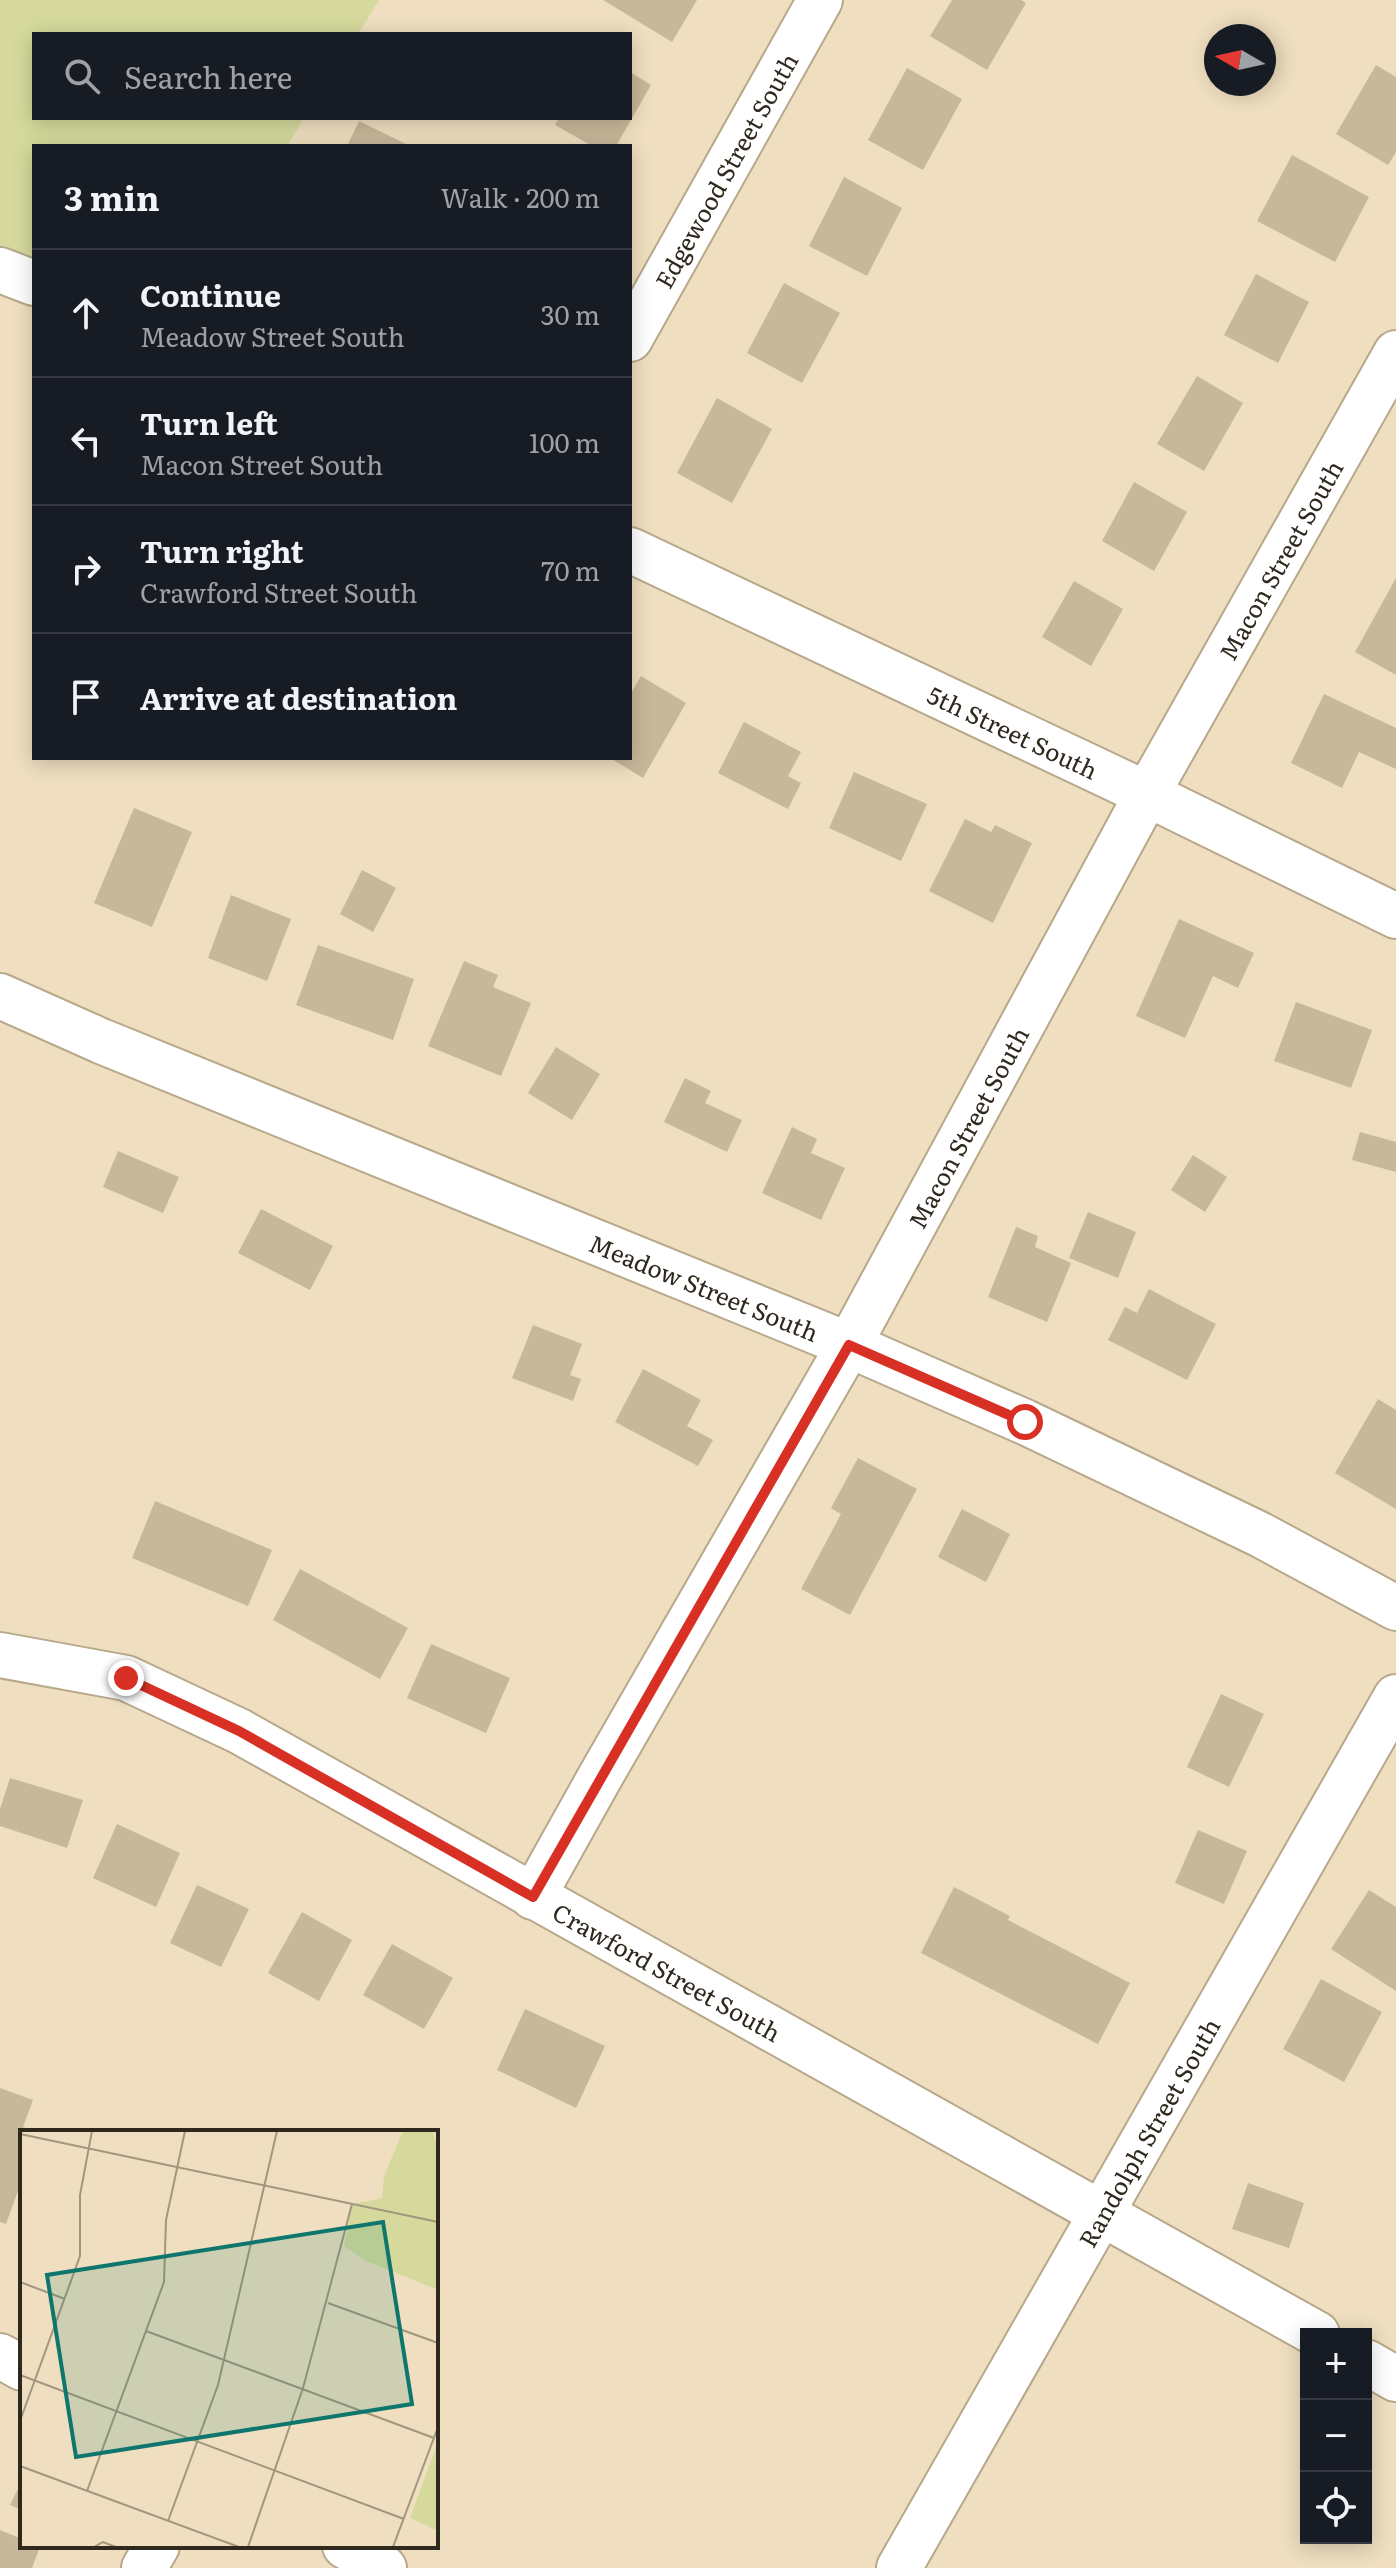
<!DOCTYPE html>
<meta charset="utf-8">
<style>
:root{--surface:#171b24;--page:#20242c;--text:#f1f3f6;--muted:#9ea1a6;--line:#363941}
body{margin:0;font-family:Literata,serif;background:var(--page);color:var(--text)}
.controls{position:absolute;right:24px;bottom:24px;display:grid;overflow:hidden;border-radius:0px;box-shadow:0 4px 20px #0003}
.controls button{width:72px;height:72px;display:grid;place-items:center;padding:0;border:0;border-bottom:2px solid var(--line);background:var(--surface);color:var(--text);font:40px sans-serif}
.compass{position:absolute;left:1204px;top:24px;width:72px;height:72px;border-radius:50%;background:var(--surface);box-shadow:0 4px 20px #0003;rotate:279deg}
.stop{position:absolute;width:24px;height:24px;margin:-18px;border:6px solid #d93025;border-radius:50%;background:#fff}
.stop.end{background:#d93025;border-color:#fff;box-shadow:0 2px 8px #0008}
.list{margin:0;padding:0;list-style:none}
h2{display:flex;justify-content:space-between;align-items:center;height:104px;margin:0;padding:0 32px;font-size:34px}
h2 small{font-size:26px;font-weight:400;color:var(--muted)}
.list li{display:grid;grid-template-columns:52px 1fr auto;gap:24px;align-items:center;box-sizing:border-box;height:128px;padding:0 32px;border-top:2px solid var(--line)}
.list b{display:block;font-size:30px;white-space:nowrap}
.list p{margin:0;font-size:26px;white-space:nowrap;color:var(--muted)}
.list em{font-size:26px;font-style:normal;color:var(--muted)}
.icon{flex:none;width:44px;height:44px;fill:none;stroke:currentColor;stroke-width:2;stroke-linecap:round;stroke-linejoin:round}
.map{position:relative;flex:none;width:1396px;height:2568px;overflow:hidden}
.search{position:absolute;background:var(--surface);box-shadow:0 4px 20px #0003;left:32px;top:32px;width:600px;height:88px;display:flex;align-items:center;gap:20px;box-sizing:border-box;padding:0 28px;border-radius:0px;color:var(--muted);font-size:30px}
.panel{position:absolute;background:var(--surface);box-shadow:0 4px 20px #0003;left:32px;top:144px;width:600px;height:616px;border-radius:0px}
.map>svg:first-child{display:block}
</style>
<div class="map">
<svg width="1396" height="2568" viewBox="0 0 1396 2568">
<rect width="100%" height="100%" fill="#efdfc0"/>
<path fill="#d5da9c" d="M0 0H379L358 34H34V118H304L287 146H34V283L0 270Z"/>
<path fill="#c8b89a" d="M603 0H697L672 42Z
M952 0H1021L1026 3 987 70 930 36Z
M1376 65 1396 77V152L1388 165 1336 134Z
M907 68 962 99 923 170 868 140Z
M630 72 651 85 616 146H592L555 125 559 118H630Z
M359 121 410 146H347Z
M1292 155 1369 197 1335 262 1257 221Z
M844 177 902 208 867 276 809 246Z
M1256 274 1309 302 1278 363 1224 335Z
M784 283 840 313 802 383 747 353Z
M1197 376 1243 403 1204 471 1157 444Z
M717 398 772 429 732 503 677 473Z
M1134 482 1187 512 1154 571 1102 541Z
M1396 578V675L1355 652Z
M1074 581 1123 609 1091 666 1042 637Z
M641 676 686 703 643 778 610 758H630V695Z
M1324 694 1396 728V769L1359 752 1342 788 1291 763Z
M744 722 801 752 788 776 801 783 788 809 718 773Z
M854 772 927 804 901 861 829 828Z
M134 808 192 832 152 927 94 903Z
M965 819 991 832 995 825 1032 843 993 923 929 891Z
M362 870 396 888 373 932 340 914Z
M231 895 291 919 267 981 208 958Z
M1179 919 1254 953 1238 988 1213 976 1185 1038 1136 1016Z
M318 945 414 979 393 1040 296 1005Z
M464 961 498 975 493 987 531 1003 501 1076 428 1046Z
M1296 1002 1372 1030 1351 1088 1274 1061Z
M556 1047 600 1074 572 1120 528 1093Z
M685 1078 711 1091 705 1103 742 1120 727 1152 664 1122Z
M792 1127 817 1139 811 1153 845 1168 821 1220 762 1193Z
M1360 1132 1396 1142V1172L1352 1160Z
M118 1151 179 1177 163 1213 103 1187Z
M1193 1155 1227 1177 1205 1212 1171 1190Z
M261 1209 333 1246 310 1290 238 1253Z
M1088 1212 1136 1232 1118 1278 1069 1258Z
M1016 1227 1038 1236 1035 1247 1071 1263 1047 1322 988 1297Z
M1149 1289 1216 1324 1187 1380 1108 1340 1125 1307 1137 1313Z
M533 1325 582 1344 570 1375 581 1379 573 1401 512 1378Z
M643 1369 701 1400 687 1426 713 1440 698 1466 615 1422Z
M1378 1399 1396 1410V1509L1335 1473Z
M858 1458 917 1489 850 1615 801 1589 841 1514 831 1508Z
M155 1501 272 1550 248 1606 132 1558Z
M962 1509 1010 1534 986 1582 938 1557Z
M300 1569 408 1628 380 1679 273 1620Z
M431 1644 510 1678 486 1733 407 1698Z
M1221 1694 1264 1714 1229 1787 1187 1767Z
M10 1778 83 1800 67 1848 0 1826V1809Z
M117 1824 180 1853 156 1907 93 1878Z
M1198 1830 1247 1851 1224 1904 1175 1883Z
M197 1885 249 1909 221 1967 170 1943Z
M954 1887 1010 1916 1008 1920 1130 1983 1098 2044 921 1953Z
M1369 1890 1396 1907V1991L1331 1949Z
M302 1912 352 1940 319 2001 268 1973Z
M392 1944 453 1978 424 2029 363 1995Z
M1321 1979 1382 2012 1344 2082 1283 2049Z
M525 2009 605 2046 576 2108 497 2070Z
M0 2088 33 2100 23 2127 36 2132H22V2180L6 2224 0 2222Z
M1248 2183 1304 2203 1289 2248 1232 2229Z
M22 2481V2510L10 2505Z
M0 2530 22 2539V2546L40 2547 32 2568H0Z"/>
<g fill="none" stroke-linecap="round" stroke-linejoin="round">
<defs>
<g id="minor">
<path d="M0 270 34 283"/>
<path id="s1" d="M630 339 820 0"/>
<path id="s2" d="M630 550 1147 794 1396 916"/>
<path id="s3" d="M0 996 101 1041 849 1345 1025 1422 1259 1534 1396 1608"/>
<path id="s4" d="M0 1655 126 1678 239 1731 1317 2334"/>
<path id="s5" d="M533 1897 600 1777 849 1345 1147 794 1396 353"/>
<path d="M0 2356 22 2368"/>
<path d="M1366 2362 1396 2379"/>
<path d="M345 2546 384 2568"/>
<path d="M144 2568 157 2546"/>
<path id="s6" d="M899 2568 1396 1697"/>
</g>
</defs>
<use href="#minor" stroke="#b8a88a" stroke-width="48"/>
<use href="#minor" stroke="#fff" stroke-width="44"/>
</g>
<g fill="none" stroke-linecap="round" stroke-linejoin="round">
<path stroke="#d93025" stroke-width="10" d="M126 1678 239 1731 533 1897 849 1345 1025 1422"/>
</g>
<g text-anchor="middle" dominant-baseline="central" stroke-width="6" stroke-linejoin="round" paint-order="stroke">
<g font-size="24" fill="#2f291d" stroke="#fff">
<text stroke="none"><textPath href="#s1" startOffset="194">Edgewood Street South</textPath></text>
<text stroke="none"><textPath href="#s5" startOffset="1532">Macon Street South</textPath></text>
<text stroke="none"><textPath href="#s2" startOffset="424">5th Street South</textPath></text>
<text stroke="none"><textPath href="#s5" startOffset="884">Macon Street South</textPath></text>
<text stroke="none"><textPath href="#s3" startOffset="762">Meadow Street South</textPath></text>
<text stroke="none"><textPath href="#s4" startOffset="744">Crawford Street South</textPath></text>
<text stroke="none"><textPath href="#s6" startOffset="502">Randolph Street South</textPath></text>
</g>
</g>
<g transform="translate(20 2130)">
<rect width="418" height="418" fill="#efdfc0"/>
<path d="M383 1 413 2 418 20V160L344 130 324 116 332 74 362 68 364 46ZM418 312V401L390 388Z" fill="#d5da9c"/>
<path fill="none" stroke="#a2967f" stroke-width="2" d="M0 4 418 92M0 152 45 169M308 173 418 213M126 201 414 308M0 245 384 389M0 291 60 126V65L72 1M0 336 219 417M67 361 144 152 146 90 165 1M148 391 198 255 257 1M74 417 83 412 96 417M228 417 283 258 332 74M373 417 418 297"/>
<path fill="#0f766e" fill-opacity="0.15" stroke="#0f766e" stroke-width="4" d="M363 92 392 274 56 327 27 145Z"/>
<rect width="418" height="418" fill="none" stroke="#2f291d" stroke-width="4"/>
</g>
</svg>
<div class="controls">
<button>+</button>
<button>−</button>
<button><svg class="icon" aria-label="locate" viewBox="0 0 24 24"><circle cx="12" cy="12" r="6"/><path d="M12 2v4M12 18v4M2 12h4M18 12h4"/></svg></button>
</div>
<svg class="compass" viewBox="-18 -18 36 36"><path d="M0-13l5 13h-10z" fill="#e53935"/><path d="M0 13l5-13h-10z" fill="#9ea1a6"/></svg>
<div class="stop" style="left:1025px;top:1422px"></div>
<div class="stop end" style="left:126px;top:1678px"></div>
<div class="search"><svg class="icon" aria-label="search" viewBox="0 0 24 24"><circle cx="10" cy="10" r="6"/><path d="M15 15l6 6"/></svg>Search here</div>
<section class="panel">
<h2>3 min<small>Walk · 200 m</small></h2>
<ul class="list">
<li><svg class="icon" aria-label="ahead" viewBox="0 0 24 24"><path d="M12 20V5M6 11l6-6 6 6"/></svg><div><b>Continue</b><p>Meadow Street South</p></div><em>30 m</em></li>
<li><svg class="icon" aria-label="left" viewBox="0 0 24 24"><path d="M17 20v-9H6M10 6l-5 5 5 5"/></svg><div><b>Turn left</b><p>Macon Street South</p></div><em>100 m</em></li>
<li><svg class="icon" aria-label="right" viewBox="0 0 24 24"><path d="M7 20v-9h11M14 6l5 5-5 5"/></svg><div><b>Turn right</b><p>Crawford Street South</p></div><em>70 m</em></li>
<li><svg class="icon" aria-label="arrive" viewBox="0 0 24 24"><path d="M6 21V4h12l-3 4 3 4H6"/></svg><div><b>Arrive at destination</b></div></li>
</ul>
</section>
</div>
